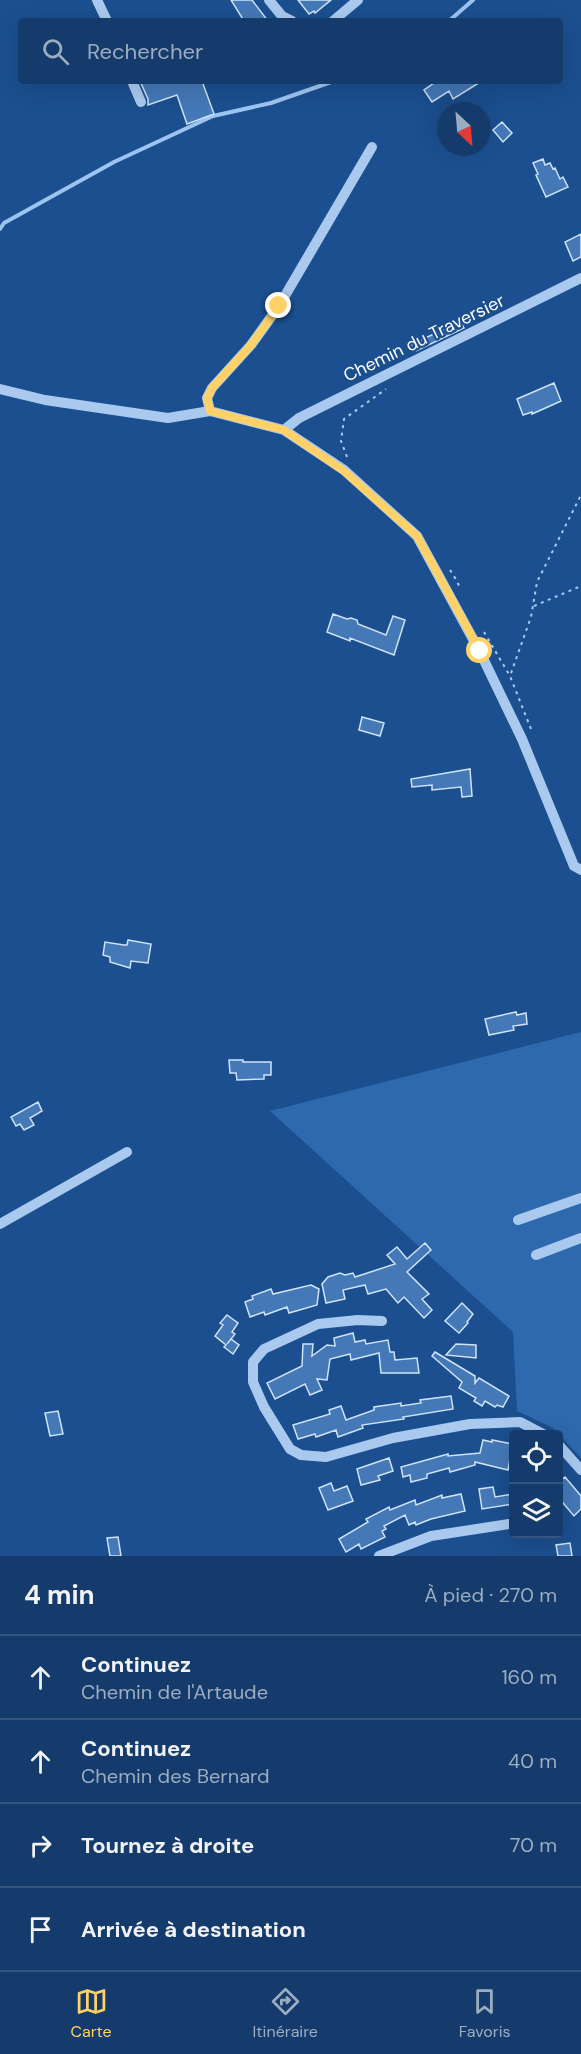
<!DOCTYPE html>
<html lang="fr">
<meta charset="utf-8">
<style>
:root{--surface:#143b6b;--page:#214673;--text:#f1f3f6;--muted:#9dadc1;--line:#33557e;--accent:#ffd166}
body{margin:0;font-family:"DM Sans",sans-serif;background:var(--page);color:var(--text)}
.controls{position:absolute;right:18px;bottom:18px;display:grid;overflow:hidden;border-radius:6px;box-shadow:0 6px 24px #0002}
.controls button{width:54px;height:54px;display:grid;place-items:center;padding:0;border:0;border-bottom:2px solid var(--line);background:var(--surface);color:var(--text);font:30px sans-serif}
.compass{position:absolute;left:437px;top:102px;width:54px;height:54px;border-radius:50%;background:var(--surface);box-shadow:0 6px 24px #0002;rotate:154deg}
.stop{position:absolute;width:18px;height:18px;margin:-14px;border:4px solid #ffd166;border-radius:50%;background:#fff}
.stop.end{background:#ffd166;border-color:#fff;box-shadow:0 2px 6px #0008}
.list{margin:0;padding:0;list-style:none}
h2{display:flex;justify-content:space-between;align-items:center;height:78px;margin:0;padding:0 24px;font-size:26px}
h2 small{font-size:20px;font-weight:400;color:var(--muted)}
.list li{display:grid;grid-template-columns:39px 1fr auto;gap:18px;align-items:center;box-sizing:border-box;height:84px;padding:0 24px;border-top:2px solid var(--line)}
.list b{display:block;font-size:22px;white-space:nowrap}
.list p{margin:0;font-size:20px;white-space:nowrap;color:var(--muted)}
.list em{font-size:20px;font-style:normal;color:var(--muted)}
.icon{flex:none;width:33px;height:33px;fill:none;stroke:currentColor;stroke-width:2;stroke-linecap:round;stroke-linejoin:round}
.map{position:relative;flex:none;width:581px;height:1556px;overflow:hidden}
.search{position:absolute;background:var(--surface);box-shadow:0 6px 24px #0002;left:18px;right:18px;top:18px;height:66px;display:flex;align-items:center;gap:15px;box-sizing:border-box;padding:0 21px;border-radius:6px;color:var(--muted);font-size:22px}
.sheet{height:414px;background:var(--surface)}
nav{display:flex;justify-content:space-around;align-items:center;box-sizing:border-box;height:84px;border-top:2px solid var(--line);background:var(--surface);font-size:16px;color:var(--muted)}
nav a{display:grid;justify-items:center;gap:3px}
nav .on{color:var(--accent)}
.map>svg:first-child{display:block}
</style>
<div class="map">
<svg width="581" height="1556" viewBox="0 0 581 1556">
<rect width="100%" height="100%" fill="#1b4f8f"/>
<path fill="#2e69ad" d="M581 1032V1458L553 1428 517 1411 513 1332 270 1111Z"/>
<g fill="none" stroke-linecap="round" stroke-linejoin="round">
<path stroke="#9cc4f0" stroke-width="4" d="M449 21 473 0
M0 229 4 223 114 162 213 116 271 103 334 81"/>
</g>
<path fill="#4478b7" stroke="#cfe3fa" stroke-width="1.5" d="M231 0H252L268 21H244Z
M298 0H331L315 13 314 11 309 14Z
M140 81H202L214 114 187 124 177 95 148 105V99Z
M437 81H482L453 99 449 91 432 102 424 90Z
M502 122 512 133 503 142 493 130Z
M543 159 545 165 550 163 553 169 555 168 560 179 563 177 568 187 546 197 536 175 538 174 533 163Z
M581 234V257L573 261 565 242Z
M460 321 464 328 416 351 409 346Z
M554 383 561 401 532 414V412L523 415 517 399Z
M333 614 347 619 351 618 357 620 358 624 386 635 393 616 405 620 394 655 350 638V641L327 632Z
M362 717 384 723 380 736 359 730Z
M470 769 472 796 462 797 461 787 432 790V785L412 787 411 779Z
M128 940 151 944 148 963 131 961 130 968 110 962V957L103 955 105 942 124 945H127Z
M516 1012 517 1015 526 1013 527 1024 513 1026 514 1030 489 1035 485 1019Z
M229 1060H243V1062H271V1075H264V1079L237 1080 236 1073H230Z
M38 1102 42 1111 30 1118 34 1125 24 1130 20 1124 16 1126 11 1117Z
M425 1243 431 1250 407 1272 429 1294 422 1299 432 1310 424 1318 404 1297 398 1303 386 1289 368 1294 365 1285 343 1290 345 1299 326 1303 322 1284 328 1277 340 1273 345 1275 353 1273 355 1277 395 1264 387 1255 397 1247 407 1259Z
M311 1285 319 1289 317 1305 289 1313 287 1307 265 1315 264 1312 250 1317 245 1302 253 1299 252 1296 271 1289 273 1294Z
M462 1303 473 1314 467 1322 468 1323 459 1333 445 1321Z
M227 1315 238 1323 232 1332 235 1334 227 1344 231 1339 239 1345 233 1354 224 1347 226 1345 215 1336 223 1325 220 1323Z
M353 1333 355 1342 365 1340 366 1344 388 1340 390 1352H394L395 1360 417 1358 419 1373H381L379 1353 351 1360 350 1354 330 1359 327 1380 317 1379 322 1390 310 1395 305 1384 275 1399 267 1383 302 1366 303 1344H313L312 1356 327 1345 335 1346 334 1338Z
M456 1344 476 1345V1358L446 1355Z
M435 1352 475 1376V1383L479 1378 509 1396 503 1407 497 1405 495 1407 485 1401 482 1406 474 1401 476 1398 459 1388 462 1382 432 1356Z
M451 1396 453 1409 403 1417 404 1419 362 1425 363 1428 338 1437 336 1430 316 1437 315 1434 298 1439 293 1425 330 1414 329 1410 341 1406 346 1420 374 1410V1407L401 1403V1406L421 1403 420 1400Z
M58 1411 63 1434 50 1436 45 1413Z
M483 1440 492 1442V1440L513 1444 508 1470 475 1462V1465L450 1472 449 1468 427 1474V1478L411 1482 410 1475 403 1477 401 1467 448 1454V1456L480 1453Z
M389 1458 393 1471 378 1476 380 1480 361 1485 357 1469Z
M565 1477 581 1496V1509L574 1516 558 1497V1483Z
M331 1483 334 1491 347 1486 353 1501 328 1510 319 1488Z
M493 1487 495 1497 513 1494V1504L482 1509 479 1489Z
M461 1494 465 1511 431 1519 416 1525 415 1522 409 1525 405 1515 384 1526 386 1529 382 1531 385 1537 361 1549 359 1544 346 1552 339 1539 368 1522 366 1519 389 1507 390 1510 415 1500 416 1505 442 1495V1498Z
M118 1537 121 1556H110L107 1538Z
M570 1543 572 1556H558L556 1545Z"/>
<g fill="none" stroke-linecap="round" stroke-linejoin="round">
<path stroke="#a9c9ee" stroke-width="2" stroke-dasharray="3 4.5" stroke-linecap="butt" d="M347 457 341 441 344 419 386 389
M450 570 457 581 459 586
M534 606 581 586
M484 632 510 676
M531 729 510 676 531 617 537 582 581 495"/>
<path stroke="#a9c9ee" stroke-width="10" d="M97 0 107 21
M269 0 282 16 292 21
M333 21 358 0
M132 81 141 102
M0 389 45 400 168 418 210 411 284 430 344 470 417 536 480 652 522 739 574 866 581 870
M210 411 207 398 212 388 251 345 279 306 372 147
M284 430 299 418 581 278
M518 1220 581 1198
M0 1224 127 1152
M536 1255 581 1238
M382 1321 358 1320 318 1324 264 1349 253 1362V1382L264 1407 290 1449 301 1455 326 1457 393 1438 470 1424 520 1422 543 1434
M558 1444 581 1470
M379 1556 431 1536 509 1524"/>
</g>
<g fill="none" stroke-linecap="round" stroke-linejoin="round">
<path stroke="#ffd166" stroke-width="8" d="M279 306 251 345 212 388 207 398 210 411 284 430 344 471 417 536 480 651"/>
</g>
<g text-anchor="middle" dominant-baseline="central" stroke-width="4.5" stroke-linejoin="round" paint-order="stroke">
<g font-size="18" fill="#fff" stroke="#1b4f8f">
<text transform="translate(424 338) rotate(-26)">Chemin du Traversier</text>
</g>
</g>
</svg>
<div class="controls">
<button><svg class="icon" aria-label="locate" viewBox="0 0 24 24"><circle cx="12" cy="12" r="6"/><path d="M12 2v4M12 18v4M2 12h4M18 12h4"/></svg></button>
<button><svg class="icon" aria-label="layers" viewBox="0 0 24 24"><path d="M12 4l9 5-9 5-9-5zM3 14l9 5 9-5"/></svg></button>
</div>
<svg class="compass" viewBox="-18 -18 36 36"><path d="M0-13l5 13h-10z" fill="#e53935"/><path d="M0 13l5-13h-10z" fill="#9dadc1"/></svg>
<div class="stop" style="left:480px;top:651px"></div>
<div class="stop end" style="left:279px;top:306px"></div>
<div class="search"><svg class="icon" aria-label="search" viewBox="0 0 24 24"><circle cx="10" cy="10" r="6"/><path d="M15 15l6 6"/></svg>Rechercher</div>
</div>
<section class="sheet">
<h2>4 min<small>À pied · 270 m</small></h2>
<ul class="list">
<li><svg class="icon" aria-label="ahead" viewBox="0 0 24 24"><path d="M12 20V5M6 11l6-6 6 6"/></svg><div><b>Continuez</b><p>Chemin de l'Artaude</p></div><em>160 m</em></li>
<li><svg class="icon" aria-label="ahead" viewBox="0 0 24 24"><path d="M12 20V5M6 11l6-6 6 6"/></svg><div><b>Continuez</b><p>Chemin des Bernard</p></div><em>40 m</em></li>
<li><svg class="icon" aria-label="right" viewBox="0 0 24 24"><path d="M7 20v-9h11M14 6l5 5-5 5"/></svg><div><b>Tournez à droite</b></div><em>70 m</em></li>
<li><svg class="icon" aria-label="arrive" viewBox="0 0 24 24"><path d="M6 21V4h12l-3 4 3 4H6"/></svg><div><b>Arrivée à destination</b></div></li>
</ul>
</section>
<nav>
<a class="on"><svg class="icon" aria-label="map" viewBox="0 0 24 24"><path d="M3 6l6-2 6 2 6-2v14l-6 2-6-2-6 2zM9 4v14M15 6v14"/></svg>Carte</a>
<a><svg class="icon" aria-label="directions" viewBox="0 0 24 24"><path d="M12 3l9 9-9 9-9-9zM9 14v-3h6M13 9l2 2-2 2"/></svg>Itinéraire</a>
<a><svg class="icon" aria-label="saved" viewBox="0 0 24 24"><path d="M7 4h10v16l-5-4-5 4z"/></svg>Favoris</a>
</nav>
